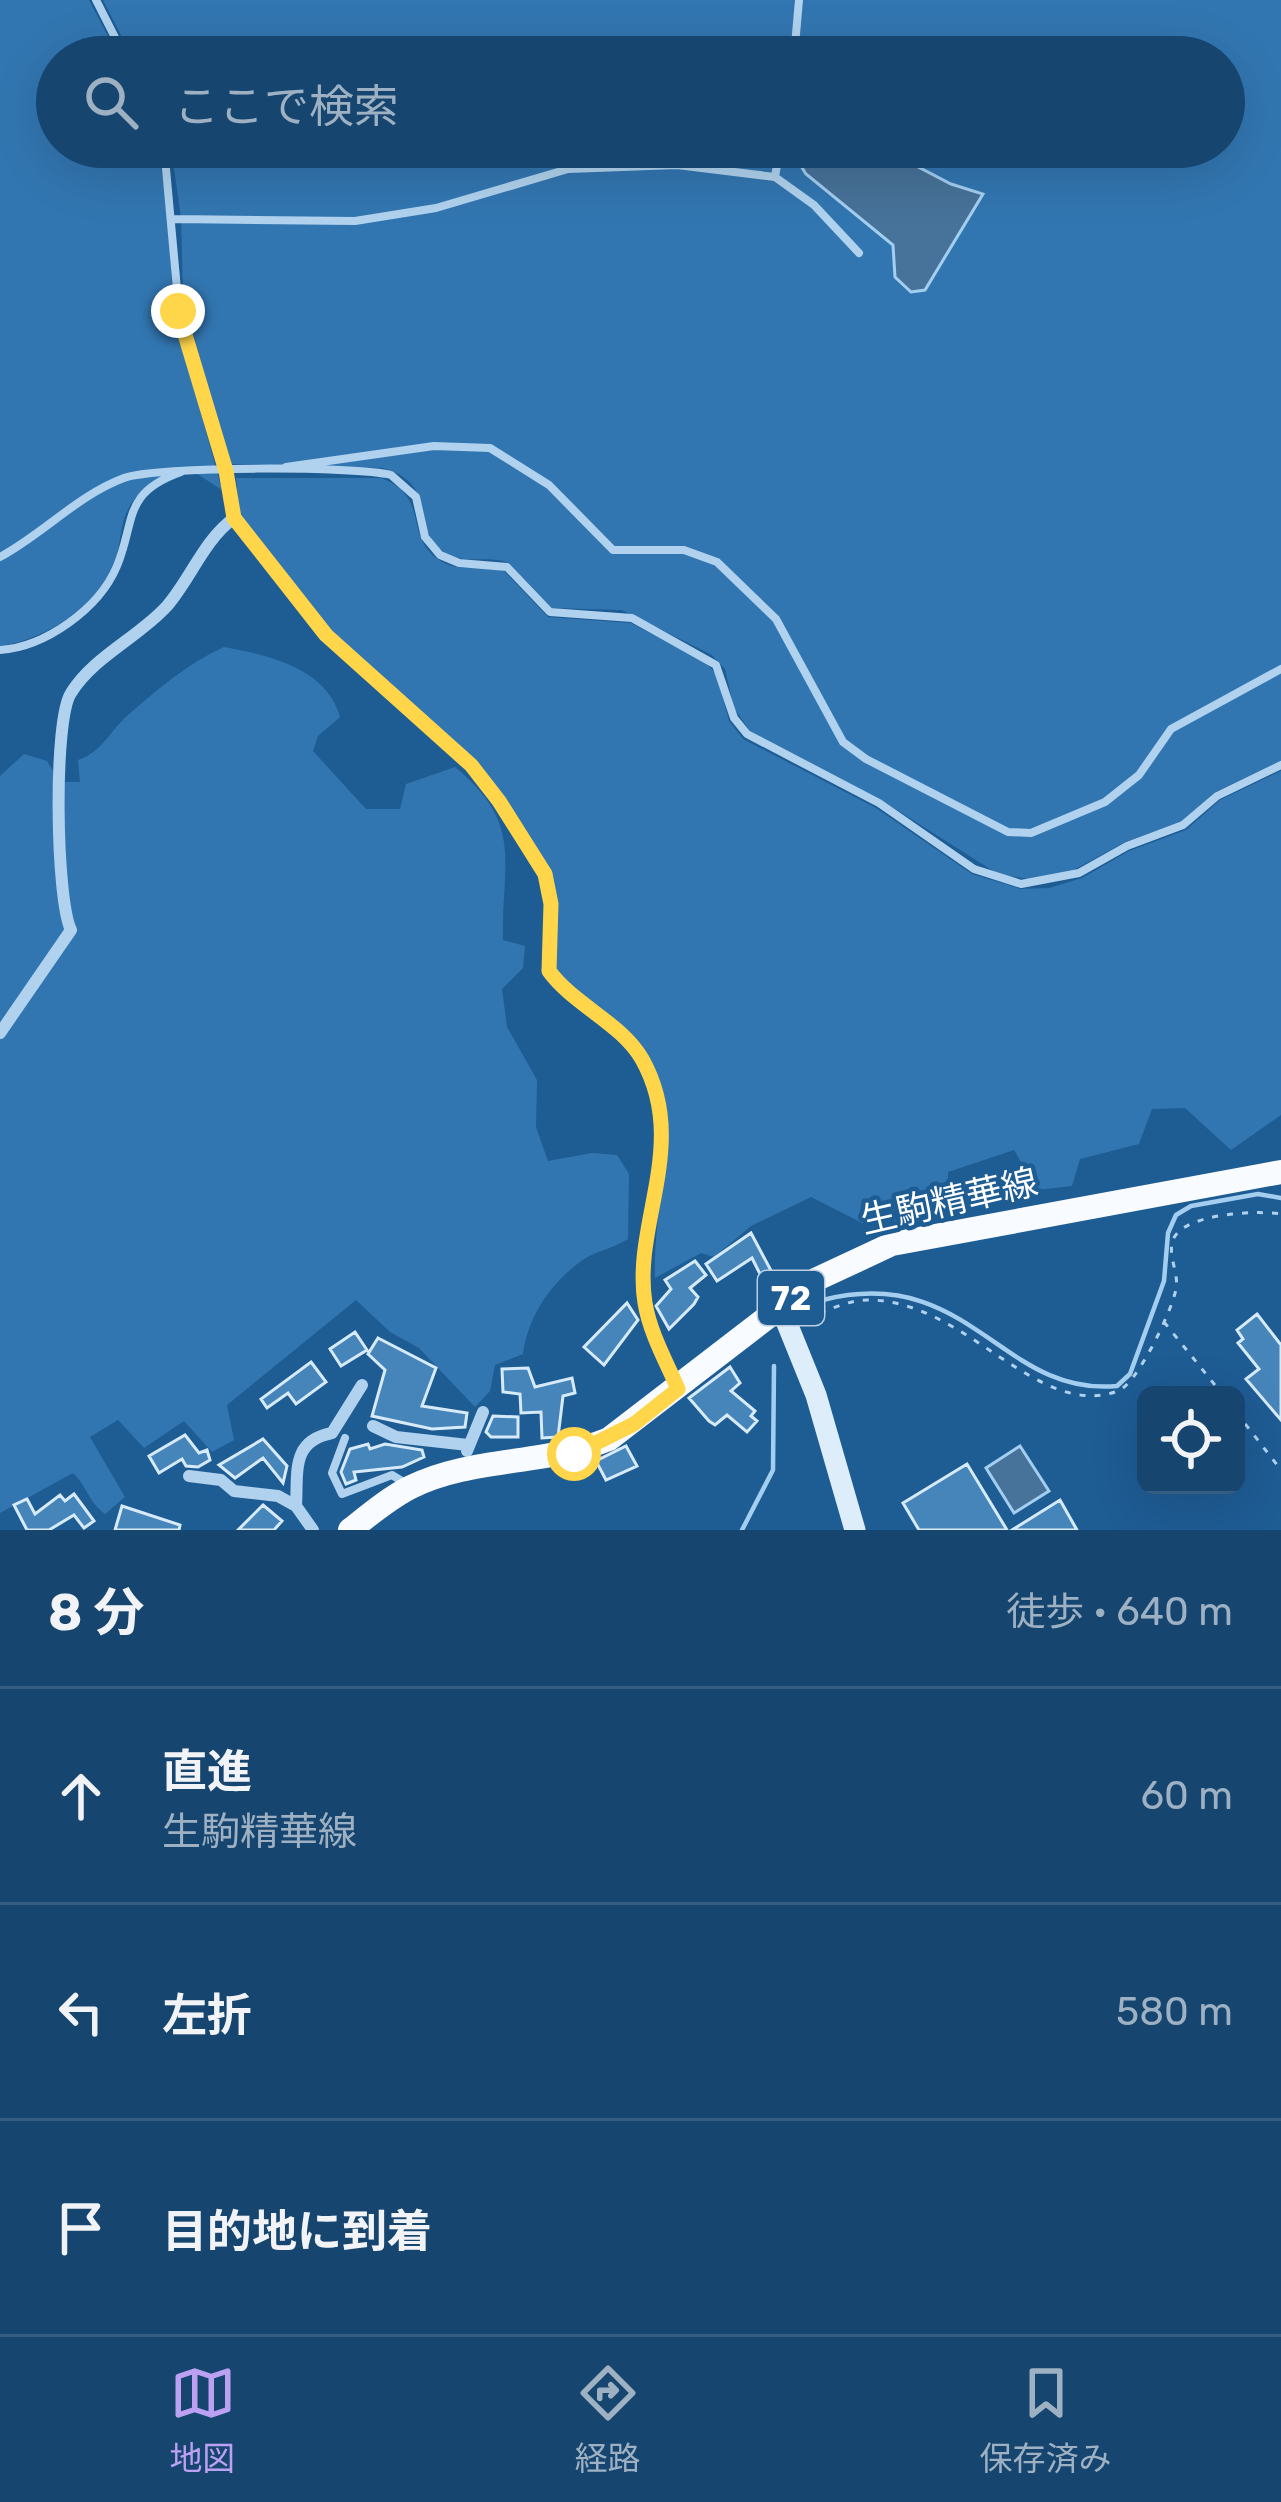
<!DOCTYPE html>
<html lang="ja">
<meta charset="utf-8">
<style>
:root{--surface:#16456f;--page:#234f77;--text:#f1f3f6;--muted:#9eb1c3;--line:#355d82;--accent:#bca0f2}
body{margin:0;font-family:Rubik,"Noto Sans JP",sans-serif;background:var(--page);color:var(--text)}
.controls{position:absolute;right:36px;bottom:36px;display:grid;overflow:hidden;border-radius:18px;box-shadow:0 12px 48px #0002}
.controls button{width:108px;height:108px;display:grid;place-items:center;padding:0;border:0;border-bottom:3px solid var(--line);background:var(--surface);color:var(--text);font:60px sans-serif}
.stop{position:absolute;width:36px;height:36px;margin:-27px;border:9px solid #ffd54a;border-radius:50%;background:#fff}
.stop.end{background:#ffd54a;border-color:#fff;box-shadow:0 3px 12px #0008}
.list{margin:0;padding:0;list-style:none}
h2{display:flex;justify-content:space-between;align-items:center;height:156px;margin:0;padding:0 48px;font-size:51px}
h2 small{font-size:39px;font-weight:400;color:var(--muted)}
.list li{display:grid;grid-template-columns:78px 1fr auto;gap:36px;align-items:center;box-sizing:border-box;height:216px;padding:0 48px;border-top:3px solid var(--line)}
.list b{display:block;font-size:45px;white-space:nowrap}
.list p{margin:0;font-size:39px;white-space:nowrap;color:var(--muted)}
.list em{font-size:39px;font-style:normal;color:var(--muted)}
.icon{flex:none;width:66px;height:66px;fill:none;stroke:currentColor;stroke-width:2;stroke-linecap:round;stroke-linejoin:round}
.map{position:relative;flex:none;width:1281px;height:1530px;overflow:hidden}
.search{position:absolute;background:var(--surface);box-shadow:0 12px 48px #0002;left:36px;right:36px;top:36px;height:132px;display:flex;align-items:center;gap:30px;box-sizing:border-box;padding:0 42px;border-radius:66px;color:var(--muted);font-size:45px}
.sheet{height:804px;background:var(--surface)}
nav{display:flex;justify-content:space-around;align-items:center;box-sizing:border-box;height:168px;border-top:3px solid var(--line);background:var(--surface);font-size:33px;color:var(--muted)}
nav a{display:grid;justify-items:center;gap:6px}
nav .on{color:var(--accent)}
.map>svg:first-child{display:block}
</style>
<div class="map">
<svg width="1281" height="1530" viewBox="0 0 1281 1530">
<rect width="100%" height="100%" fill="#1e5c94"/>
<path fill="#3276b1" d="M0 0H89L119 57H57V147H158L169 219 173 312 222 490 188 468C167 476 147 482 133 501 119 520 122 541 115 562 99 606 44 640 0 646Z
M103 0H1281V761L1215 792 1181 822 1125 842 1068 873 1035 880 998 874 881 800 750 731 734 708 725 669 712 655 622 610 552 608 509 563C487 554 461 566 442 551 410 526 440 485 383 468L229 464 183 296 181 218 171 147H1224V57H132Z
M236 478H381C431 497 403 536 439 560 459 574 482 563 504 571L548 617 631 623 706 663 717 675 729 721 743 739 876 808 972 874 1021 889 1049 888 1082 878 1129 851 1186 830 1220 800 1281 771V1115L1231 1150 1185 1108 1152 1109 1139 1144 1080 1159 1072 1186 1037 1190 1014 1150 948 1172 949 1208 874 1229 811 1197 751 1226 714 1257 701 1253 655 1278C652 1204 683 1132 648 1060 633 1029 577 1001 555 970L551 871 529 835 475 761 330 631 239 513Z
M224 647C268 655 327 668 340 717L318 736 313 751 366 809H400L406 784 455 767C525 825 501 862 503 940L525 946 523 968 502 989 507 1027 537 1080 536 1127 548 1161 592 1153 617 1155 629 1174 628 1239C614 1248 597 1251 584 1259 551 1282 528 1316 523 1354L495 1365 490 1391 475 1407 419 1348 390 1332 356 1300 227 1405 234 1440 212 1452 184 1421 144 1448 118 1420 90 1437 125 1497 105 1514C89 1503 87 1486 73 1473L0 1513V776L24 754 47 761 60 782H80L78 760C101 753 110 731 128 715 158 689 188 663 224 647Z"/>
<path fill="#477299" stroke="#a4cef0" stroke-width="3" d="M789 147H880L951 184 983 194 925 290 911 292 895 277 893 245 806 174Z
M1020 1446 1049 1491 1014 1513 986 1468Z"/>
<g fill="none" stroke-linecap="round" stroke-linejoin="round">
<path stroke="#a4cef0" stroke-width="4.5" d="M823 1300C970 1263 1001 1397 1117 1386L1130 1374 1164 1281 1168 1233 1176 1215 1191 1206 1258 1194 1281 1198
M742 1530 773 1470 774 1366"/>
</g>
<path fill="#4685ba" stroke="#d7eafa" stroke-width="3" d="M751 1233 776 1280 766 1286 752 1258 717 1281 706 1264Z
M695 1261 706 1275 690 1288 698 1297 694 1304 669 1329 656 1306 671 1289 665 1280Z
M627 1303 638 1320 604 1365 584 1347Z
M1257 1314 1281 1345V1420L1246 1379 1259 1369 1238 1343 1243 1339 1237 1330Z
M355 1332 367 1350 341 1366 330 1349Z
M378 1338 436 1368 422 1406 467 1413 465 1427 432 1429 372 1416 385 1370 368 1354Z
M311 1362 326 1382 296 1404 288 1393 267 1408 261 1399Z
M730 1367 740 1383 731 1391 755 1411 751 1416 757 1421 747 1432 727 1415 715 1425 709 1421 689 1398Z
M528 1368 535 1387 572 1378 575 1393 563 1396 558 1437 542 1438 541 1412 521 1413 520 1394 503 1392 502 1369Z
M493 1416 518 1417V1437H491L486 1432Z
M185 1435 199 1453 207 1450 210 1460 198 1467 186 1466 182 1459 159 1473 149 1456Z
M263 1439 287 1466 283 1483 263 1458 235 1478 219 1465Z
M368 1444 370 1449 385 1444 422 1450 424 1457 402 1467 354 1472 356 1480 346 1484 341 1472 350 1449Z
M626 1446 637 1466 606 1480 596 1461Z
M967 1464 1007 1530H919L903 1503Z
M74 1494 94 1521 84 1528 74 1515 49 1530H27L14 1505 27 1499 35 1514 60 1495 65 1501Z
M1060 1500 1077 1530H1012Z
M263 1505 282 1521 274 1530H238Z
M122 1506 180 1525 179 1530H115Z"/>
<g fill="none" stroke-linecap="round" stroke-linejoin="round">
<path stroke="#b0d2ee" stroke-width="3" stroke-dasharray="6 9" stroke-linecap="butt" d="M806 1319C824 1312 847 1300 867 1300 966 1299 1036 1421 1118 1391 1137 1384 1172 1311 1176 1289 1179 1275 1169 1258 1172 1243 1178 1213 1257 1210 1281 1214
M1164 1322 1223 1395
M1236 1412 1281 1470"/>
<path stroke="#b0d2ee" stroke-width="8" d="M96 0 125 57
M794 57 799 0
M164 147 179 311 226 471 234 517
M775 177 780 147
M174 219 355 221 436 208 568 169 677 165 775 177 814 205 859 253
M286 467 434 446 490 448 549 485 613 550H684L717 562 776 619 843 742 866 759 1008 832 1031 833 1105 802 1139 775 1171 729 1281 669
M0 557C43 534 78 495 124 478 155 466 357 466 391 475L416 497 425 537 440 555 459 563 507 567 550 612 632 618 716 665 734 718 747 734 879 803 974 869 1021 884 1079 873 1127 846 1183 825 1217 796 1281 765
M0 650C45 647 99 609 117 566 136 520 122 493 181 472
M345 1438 332 1473 342 1494 392 1475 405 1483"/>
<path stroke="#b0d2ee" stroke-width="12" d="M0 1033 71 930C56 900 53 720 71 693 93 657 139 637 167 606 191 578 204 540 234 518L326 635 471 765 499 801 545 873 551 904 549 971C574 1006 624 1023 643 1061 688 1150 634 1218 644 1300 648 1330 666 1360 677 1387
M373 1426 396 1437 468 1445
M467 1451 483 1412
M189 1476 221 1480 234 1491 278 1496 296 1506
M313 1530 296 1506C298 1471 291 1441 332 1433L362 1385"/>
<path stroke="#ddedfa" stroke-width="21" d="M780 1306 816 1395 855 1530"/>
<path stroke="#f8fbff" stroke-width="24" d="M350 1530C369 1515 389 1498 411 1487 471 1457 546 1465 609 1439L817 1279 892 1244 1281 1172"/>
</g>
<g fill="none" stroke-linecap="round" stroke-linejoin="round">
<path stroke="#ffd54a" stroke-width="15" d="M178 311 226 471 234 518 326 635 471 765 499 801 545 874 551 904 549 971C574 1005 621 1023 642 1059 690 1144 632 1224 645 1303 650 1333 666 1361 678 1389L634 1424 574 1454"/>
</g>
<g text-anchor="middle" dominant-baseline="central" stroke-width="9" stroke-linejoin="round" paint-order="stroke">
<rect fill="#1e5c94" stroke="#bccedf" stroke-width="3" x="758" y="1271" width="66" height="54" rx="9"/>
<g font-size="33" font-weight="bold" fill="#fff">
<text x="791" y="1298">72</text>
</g>
<g font-size="36" fill="#fff" stroke="#1e5c94">
<text transform="translate(949 1201) rotate(-13)">生駒精華線</text>
</g>
</g>
</svg>
<div class="controls">
<button><svg class="icon" aria-label="locate" viewBox="0 0 24 24"><circle cx="12" cy="12" r="6"/><path d="M12 2v4M12 18v4M2 12h4M18 12h4"/></svg></button>
</div>
<div class="stop" style="left:574px;top:1454px"></div>
<div class="stop end" style="left:178px;top:311px"></div>
<div class="search"><svg class="icon" aria-label="search" viewBox="0 0 24 24"><circle cx="10" cy="10" r="6"/><path d="M15 15l6 6"/></svg>ここで検索</div>
</div>
<section class="sheet">
<h2>8 分<small>徒歩 · 640 m</small></h2>
<ul class="list">
<li><svg class="icon" aria-label="ahead" viewBox="0 0 24 24"><path d="M12 20V5M6 11l6-6 6 6"/></svg><div><b>直進</b><p>生駒精華線</p></div><em>60 m</em></li>
<li><svg class="icon" aria-label="left" viewBox="0 0 24 24"><path d="M17 20v-9H6M10 6l-5 5 5 5"/></svg><div><b>左折</b></div><em>580 m</em></li>
<li><svg class="icon" aria-label="arrive" viewBox="0 0 24 24"><path d="M6 21V4h12l-3 4 3 4H6"/></svg><div><b>目的地に到着</b></div></li>
</ul>
</section>
<nav>
<a class="on"><svg class="icon" aria-label="map" viewBox="0 0 24 24"><path d="M3 6l6-2 6 2 6-2v14l-6 2-6-2-6 2zM9 4v14M15 6v14"/></svg>地図</a>
<a><svg class="icon" aria-label="directions" viewBox="0 0 24 24"><path d="M12 3l9 9-9 9-9-9zM9 14v-3h6M13 9l2 2-2 2"/></svg>経路</a>
<a><svg class="icon" aria-label="saved" viewBox="0 0 24 24"><path d="M7 4h10v16l-5-4-5 4z"/></svg>保存済み</a>
</nav>
